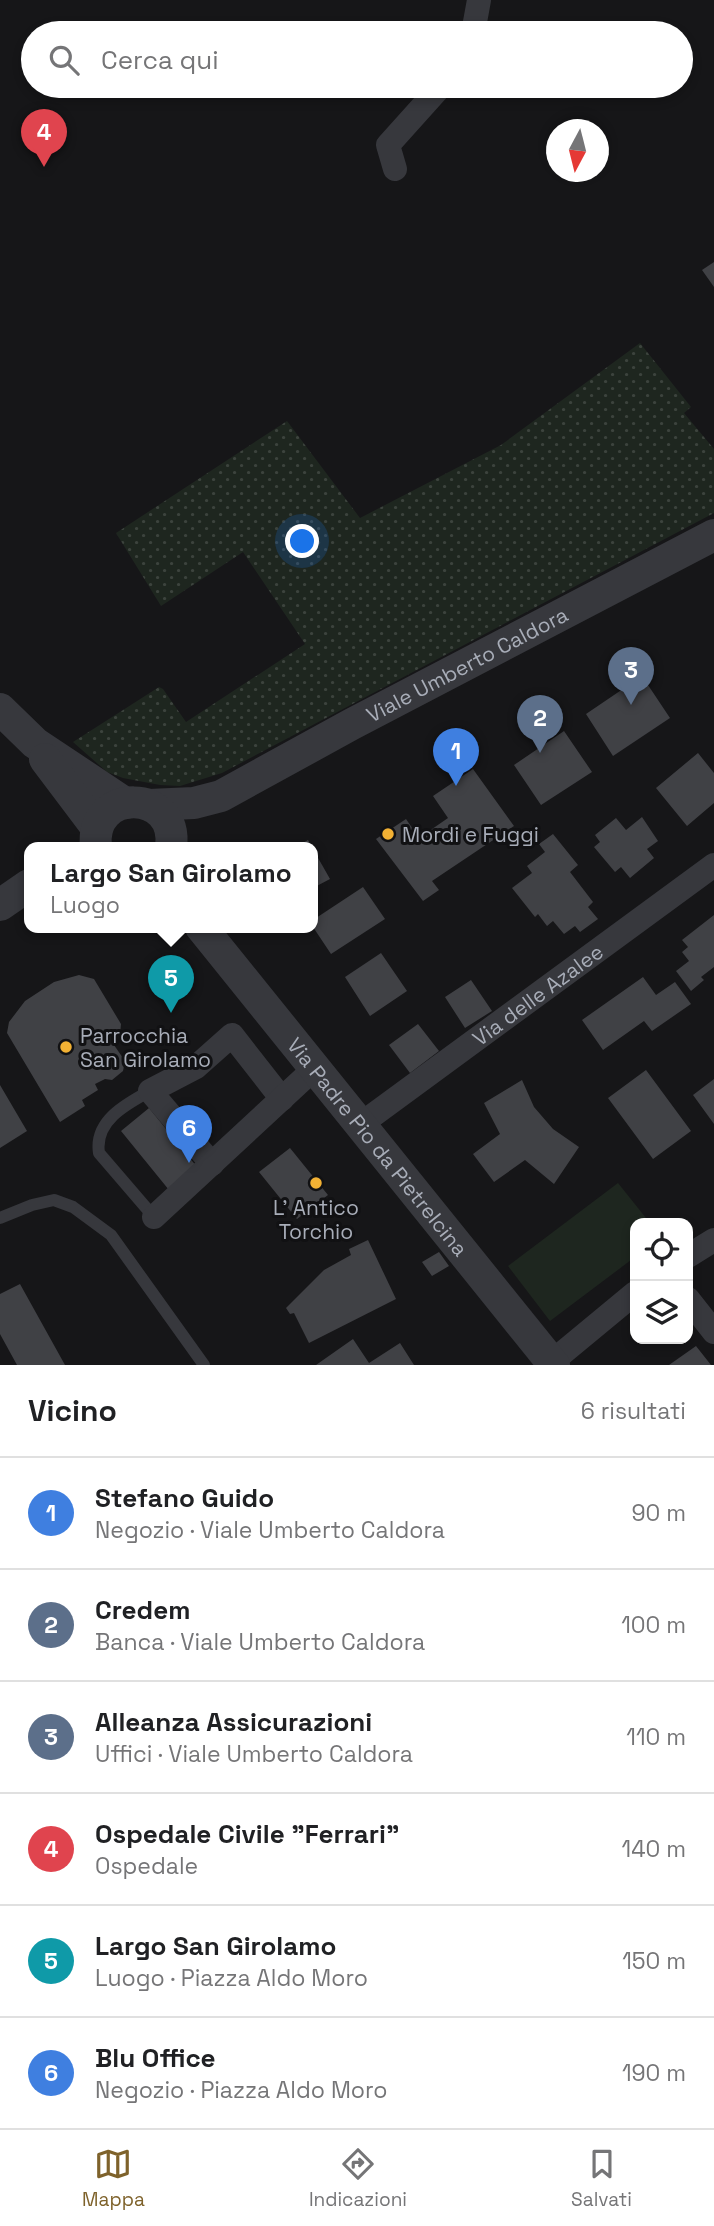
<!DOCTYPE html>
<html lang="it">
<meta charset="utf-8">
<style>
:root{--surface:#fff;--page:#f6f6f6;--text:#202124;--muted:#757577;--line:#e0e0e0;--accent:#7e622b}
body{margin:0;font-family:"Space Grotesk",sans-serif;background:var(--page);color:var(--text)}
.controls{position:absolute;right:21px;bottom:21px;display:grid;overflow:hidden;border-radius:14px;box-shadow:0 4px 10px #0003}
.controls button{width:63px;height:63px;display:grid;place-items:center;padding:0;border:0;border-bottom:2px solid var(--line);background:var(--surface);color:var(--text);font:35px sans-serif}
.compass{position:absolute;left:546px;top:119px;width:63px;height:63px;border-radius:50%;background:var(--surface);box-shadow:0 4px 10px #0003;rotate:187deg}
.you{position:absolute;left:303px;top:542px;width:24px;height:24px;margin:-18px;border:5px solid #fff;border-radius:50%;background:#1a73e8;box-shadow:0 0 0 10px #1a73e833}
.badge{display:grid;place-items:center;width:46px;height:46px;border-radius:50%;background:var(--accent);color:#fff;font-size:23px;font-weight:700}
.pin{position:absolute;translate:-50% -58px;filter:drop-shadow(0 2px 4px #0008)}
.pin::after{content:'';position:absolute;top:37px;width:24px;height:21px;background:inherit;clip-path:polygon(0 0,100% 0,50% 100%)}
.popup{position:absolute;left:24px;top:842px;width:294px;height:91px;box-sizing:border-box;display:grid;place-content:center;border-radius:14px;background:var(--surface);filter:drop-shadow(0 2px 5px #0005);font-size:23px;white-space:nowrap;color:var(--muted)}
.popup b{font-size:26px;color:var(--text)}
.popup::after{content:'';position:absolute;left:50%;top:100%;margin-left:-14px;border:14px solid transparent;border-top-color:var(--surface)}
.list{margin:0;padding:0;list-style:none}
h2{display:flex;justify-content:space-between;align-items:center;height:91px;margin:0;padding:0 28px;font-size:30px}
h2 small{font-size:23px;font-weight:400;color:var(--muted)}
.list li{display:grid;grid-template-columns:46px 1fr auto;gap:21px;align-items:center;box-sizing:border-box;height:112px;padding:0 28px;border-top:2px solid var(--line)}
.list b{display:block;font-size:26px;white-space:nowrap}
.list p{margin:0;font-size:23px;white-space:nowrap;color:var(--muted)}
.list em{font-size:23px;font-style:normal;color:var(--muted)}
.icon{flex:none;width:38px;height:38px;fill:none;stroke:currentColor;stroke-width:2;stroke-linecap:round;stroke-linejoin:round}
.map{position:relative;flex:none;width:714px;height:1365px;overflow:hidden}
.search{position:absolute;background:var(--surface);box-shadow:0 4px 10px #0003;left:21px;right:21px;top:21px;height:77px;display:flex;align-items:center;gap:18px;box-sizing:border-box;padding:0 24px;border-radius:38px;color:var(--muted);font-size:26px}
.sheet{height:763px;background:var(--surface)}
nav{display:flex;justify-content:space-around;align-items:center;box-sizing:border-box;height:98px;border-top:2px solid var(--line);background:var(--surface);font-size:19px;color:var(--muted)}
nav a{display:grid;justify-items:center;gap:4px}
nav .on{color:var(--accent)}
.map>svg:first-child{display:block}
</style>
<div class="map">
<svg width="714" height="1365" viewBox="0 0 714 1365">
<defs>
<pattern id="grass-dots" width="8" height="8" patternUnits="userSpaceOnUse" patternTransform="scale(1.75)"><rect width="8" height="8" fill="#1e261f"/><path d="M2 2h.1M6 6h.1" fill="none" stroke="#3c433d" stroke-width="1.8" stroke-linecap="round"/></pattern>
</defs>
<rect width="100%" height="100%" fill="#161618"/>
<path fill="url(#grass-dots)" d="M640 343 691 407 684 413 714 449V513L222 773 180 786 160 785 123 778 107 772 73 742 159 687 163 689 186 722 305 644 243 552 161 606 116 533 287 421 360 518 501 445Z"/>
<path fill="#1e261f" d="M618 1183 650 1223H635V1257L550 1321 508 1266Z"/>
<path fill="#404145" d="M714 262V287L702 270Z
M642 676 670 718 613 756 586 714Z
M564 731 592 772 541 805 514 765Z
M698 753 714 773V803L687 826 656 788Z
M473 769 514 826 432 881 439 890 423 901 376 839 406 819 419 838 448 818 433 796Z
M642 817 658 841 647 849 654 858 630 878 621 867 615 872 594 847 600 842 595 835 616 818 626 830Z
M553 834 578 865 570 872 593 902 588 907 598 919 580 932 575 926 564 934 553 921 547 926 538 914 535 917 512 888 532 873 527 866 545 852 539 844Z
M308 840 312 847H296Z
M313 849 330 879 313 888Z
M363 887 385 919 331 954 313 927V920Z
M714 915V967L701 977 704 980 691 991 676 971 689 961 682 952 688 947 682 940Z
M381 953 407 991 370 1016 345 977Z
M79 975 94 979 121 1024 120 1035 114 1045 125 1061 123 1071 112 1080 105 1079 95 1084 98 1090 82 1100 85 1106 60 1122 7 1033 9 1022 25 1001 54 982Z
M643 977 656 995 675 982 691 1004 652 1031 644 1021 603 1050 582 1020Z
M471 980 492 1011 465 1028 445 997Z
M418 1024 439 1051 410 1073 389 1045Z
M646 1070 691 1131 653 1159 608 1098Z
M714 1079V1124L693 1095Z
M522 1080 534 1107 553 1129 579 1147 554 1184 525 1160 494 1182 473 1154 500 1134 484 1103Z
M0 1085 27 1131 0 1148Z
M149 1108 197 1167 169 1190 121 1131Z
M290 1148 328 1195 297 1219 259 1172Z
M368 1240 396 1299 309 1343 294 1313 290 1314 286 1308 324 1270 351 1255 349 1249Z
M439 1252 449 1266 432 1276 422 1262Z
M20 1284 65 1365H17L0 1334V1294Z
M353 1339 369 1363 400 1343 414 1365H316Z
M696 1346 711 1365H669Z"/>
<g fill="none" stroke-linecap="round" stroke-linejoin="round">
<path stroke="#37383d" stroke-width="12" d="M150 1091C126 1104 94 1121 99 1153L154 1217
M0 1218 32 1205 54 1200 73 1207 111 1235 204 1365"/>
<g stroke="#37383d" stroke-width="24">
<path d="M473 33 479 0"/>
<path d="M395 169 388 145 441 86"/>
<path id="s1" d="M361 1124 714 865"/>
<path d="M212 1164 150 1091 196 1067 232 1035 282 1099"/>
<path d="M154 1217 315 1068"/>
<path d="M688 1256 714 1240"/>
<path d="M688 1299 714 1332"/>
<path d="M548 1365 635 1293"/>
</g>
<g stroke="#37383d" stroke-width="32">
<path d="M0 709 35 743 125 803"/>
<path d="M45 759 97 828"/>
<path id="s2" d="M149 805 194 803 221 796 352 724 714 535"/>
<path d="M96 847C89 787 179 788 171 847"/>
<path d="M0 905 29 885"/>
<path id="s3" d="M201 927 554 1365"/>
</g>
</g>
<g fill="#f2b134" stroke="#111113" stroke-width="2.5">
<circle cx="388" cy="834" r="7"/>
<circle cx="66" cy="1047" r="7"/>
<circle cx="316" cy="1183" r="7"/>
</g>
<g text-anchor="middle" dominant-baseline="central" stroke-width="6" stroke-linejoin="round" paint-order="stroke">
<g font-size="21" fill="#a8adb8" stroke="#111113">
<text stroke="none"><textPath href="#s2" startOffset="352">Viale Umberto Caldora</textPath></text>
<text stroke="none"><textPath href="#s1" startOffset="219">Via delle Azalee</textPath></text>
<text stroke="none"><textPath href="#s3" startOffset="282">Via Padre Pio da Pietrelcina</textPath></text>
</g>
<g font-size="21" fill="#a8adb8" stroke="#111113" text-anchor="start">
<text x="402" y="834">Mordi e Fuggi</text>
<text x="80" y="1035">Parrocchia<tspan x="80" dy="24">San Girolamo</tspan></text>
<text x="316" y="1207" text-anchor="middle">L' Antico<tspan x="316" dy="24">Torchio</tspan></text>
</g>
</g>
</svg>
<div class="controls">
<button><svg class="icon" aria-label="locate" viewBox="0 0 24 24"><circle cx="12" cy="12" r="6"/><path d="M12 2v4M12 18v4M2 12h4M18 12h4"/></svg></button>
<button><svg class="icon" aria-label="layers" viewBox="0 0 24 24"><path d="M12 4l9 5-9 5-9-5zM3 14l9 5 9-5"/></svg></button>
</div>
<svg class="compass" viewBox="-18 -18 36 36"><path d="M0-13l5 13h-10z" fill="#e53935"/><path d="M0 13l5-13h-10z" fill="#757577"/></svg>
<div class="you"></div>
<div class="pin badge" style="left:456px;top:786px;background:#3f7fe0">1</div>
<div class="pin badge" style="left:540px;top:753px;background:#5c6f8a">2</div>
<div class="pin badge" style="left:631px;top:705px;background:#5c6f8a">3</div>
<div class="pin badge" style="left:44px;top:167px;background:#e0444e">4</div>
<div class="pin badge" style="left:171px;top:1013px;background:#0f9aa8">5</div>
<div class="popup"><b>Largo San Girolamo</b>Luogo</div>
<div class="pin badge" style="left:189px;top:1163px;background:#3f7fe0">6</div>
<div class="search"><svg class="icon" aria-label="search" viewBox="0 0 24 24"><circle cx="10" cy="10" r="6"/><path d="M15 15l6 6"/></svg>Cerca qui</div>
</div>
<section class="sheet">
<h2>Vicino<small>6 risultati</small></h2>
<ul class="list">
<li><span class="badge" style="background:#3f7fe0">1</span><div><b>Stefano Guido</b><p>Negozio · Viale Umberto Caldora</p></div><em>90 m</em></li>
<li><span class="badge" style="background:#5c6f8a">2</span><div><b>Credem</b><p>Banca · Viale Umberto Caldora</p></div><em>100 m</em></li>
<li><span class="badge" style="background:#5c6f8a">3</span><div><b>Alleanza Assicurazioni</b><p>Uffici · Viale Umberto Caldora</p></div><em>110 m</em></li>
<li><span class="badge" style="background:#e0444e">4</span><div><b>Ospedale Civile &quot;Ferrari&quot;</b><p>Ospedale</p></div><em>140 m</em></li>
<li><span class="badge" style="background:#0f9aa8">5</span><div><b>Largo San Girolamo</b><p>Luogo · Piazza Aldo Moro</p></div><em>150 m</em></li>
<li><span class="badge" style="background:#3f7fe0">6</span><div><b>Blu Office</b><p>Negozio · Piazza Aldo Moro</p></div><em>190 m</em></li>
</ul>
</section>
<nav>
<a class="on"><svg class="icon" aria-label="map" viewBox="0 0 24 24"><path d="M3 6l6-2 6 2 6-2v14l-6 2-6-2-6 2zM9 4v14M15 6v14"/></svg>Mappa</a>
<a><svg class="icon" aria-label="directions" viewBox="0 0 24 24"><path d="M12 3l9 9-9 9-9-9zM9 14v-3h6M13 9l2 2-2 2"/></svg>Indicazioni</a>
<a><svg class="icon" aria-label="saved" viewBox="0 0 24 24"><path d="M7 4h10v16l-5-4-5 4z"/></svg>Salvati</a>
</nav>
